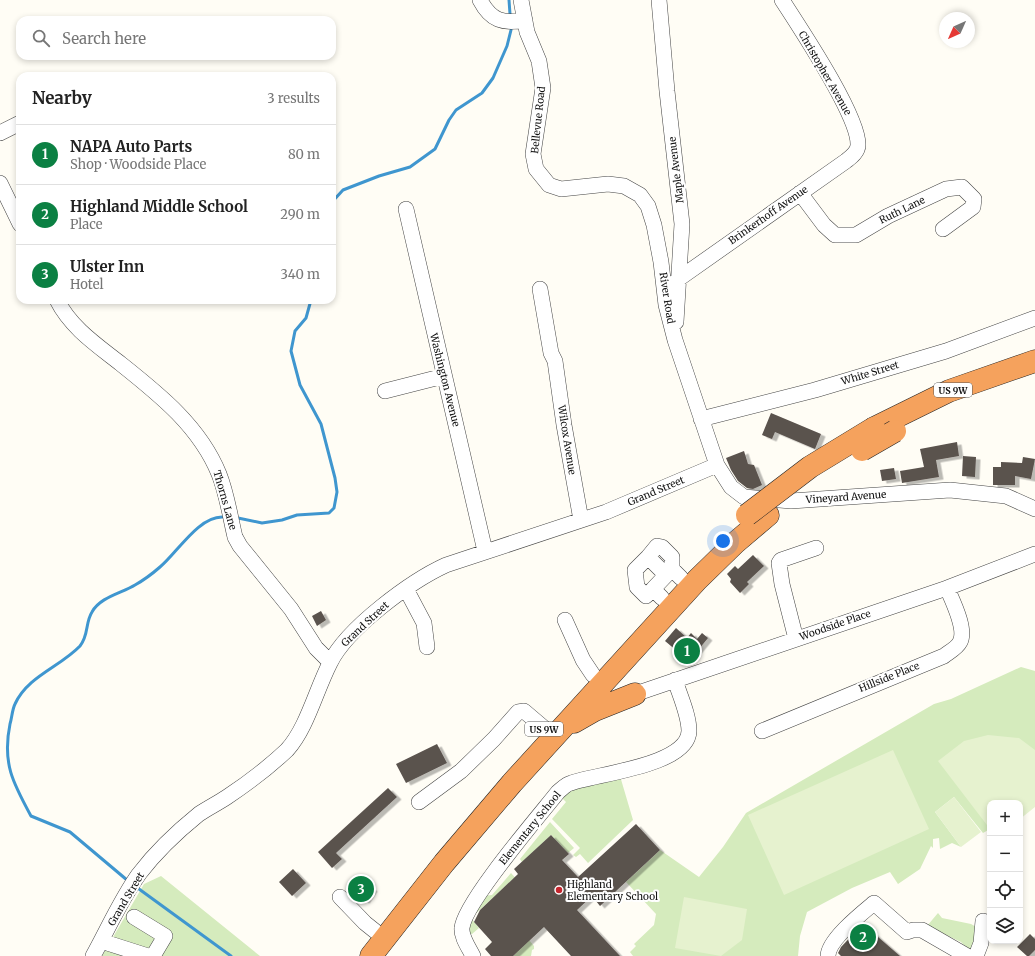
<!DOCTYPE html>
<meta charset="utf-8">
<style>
:root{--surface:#fff;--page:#f6f6f6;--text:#222;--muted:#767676;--line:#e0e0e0;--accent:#0b8043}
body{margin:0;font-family:Merriweather,serif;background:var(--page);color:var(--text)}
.controls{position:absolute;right:12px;bottom:12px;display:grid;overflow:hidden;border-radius:8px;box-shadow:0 2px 6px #0003}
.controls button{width:36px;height:36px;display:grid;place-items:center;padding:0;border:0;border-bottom:1px solid var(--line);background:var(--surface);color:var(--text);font:20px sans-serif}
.compass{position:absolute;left:939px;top:12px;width:36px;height:36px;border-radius:50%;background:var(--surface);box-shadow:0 2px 6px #0003;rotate:225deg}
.you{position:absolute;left:723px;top:541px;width:14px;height:14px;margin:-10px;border:3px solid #fff;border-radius:50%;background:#1a73e8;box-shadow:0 0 0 6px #1a73e833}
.badge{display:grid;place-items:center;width:26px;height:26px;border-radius:50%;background:var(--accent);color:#fff;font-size:13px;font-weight:700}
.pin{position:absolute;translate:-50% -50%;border:2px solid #fff;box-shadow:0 1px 4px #0006}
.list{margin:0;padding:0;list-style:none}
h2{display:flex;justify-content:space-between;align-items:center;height:52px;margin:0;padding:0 16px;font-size:17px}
h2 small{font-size:13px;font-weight:400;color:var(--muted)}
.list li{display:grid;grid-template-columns:26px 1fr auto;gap:12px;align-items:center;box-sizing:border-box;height:60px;padding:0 16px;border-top:1px solid var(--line)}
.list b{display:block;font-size:15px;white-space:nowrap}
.list p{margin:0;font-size:13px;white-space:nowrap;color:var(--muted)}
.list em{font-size:13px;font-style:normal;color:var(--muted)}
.icon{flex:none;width:22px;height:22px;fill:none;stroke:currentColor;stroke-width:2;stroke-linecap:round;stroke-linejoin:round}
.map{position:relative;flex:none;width:1035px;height:956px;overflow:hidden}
.search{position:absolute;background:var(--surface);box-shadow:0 2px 6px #0003;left:16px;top:16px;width:320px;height:44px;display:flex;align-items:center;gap:10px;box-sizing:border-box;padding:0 14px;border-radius:12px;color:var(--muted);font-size:15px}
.panel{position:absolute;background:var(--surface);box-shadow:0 2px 6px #0003;left:16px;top:72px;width:320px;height:232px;border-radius:12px}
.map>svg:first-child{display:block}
</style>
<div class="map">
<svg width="1035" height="956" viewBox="0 0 1035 956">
<defs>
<filter id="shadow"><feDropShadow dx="4.5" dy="2.5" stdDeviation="0" flood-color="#0004"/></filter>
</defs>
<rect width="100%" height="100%" fill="#fffdf5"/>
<path fill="#d5ebbd" d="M1021 667 1035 671V771L986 756 990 829 983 833 954 797 935 812 961 847 952 843 940 849 939 838 933 839V848L931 846 920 869 898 884 890 872 852 888 807 912 800 936 798 956H633L630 952 636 946 634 944 654 925 656 914 626 882 660 850 699 877 723 847 746 813 934 704 951 699Z
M620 776 633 820 588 863 580 854 576 857 573 855 580 848 552 819 566 802 562 798 564 792Z
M550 822 574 848 568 853 551 835 522 862 520 859Z
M511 873 520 883 519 884 514 878 471 918 479 928 472 934 468 935C465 920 475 908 482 896L492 895Z
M161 876 260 956H102L144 884Z
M938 913 942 918 971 924 978 928 971 952 961 942 927 926Z
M529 940 534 946V949L532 950 531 956H513Z"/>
<path fill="#e6f2cf" d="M988 735 1019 738 1035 750V807L1020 819V803H990V829L938 761 964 741Z
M893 750 929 829 784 895 748 815Z
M954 797 981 832 961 847 935 812Z
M684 897 747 909 742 940 721 956 675 948Z"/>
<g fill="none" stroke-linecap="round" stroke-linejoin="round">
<path stroke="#3f96cf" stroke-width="3" d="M509 0 510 14
M332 202 343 190 379 176 410 167 435 149 449 120 456 110 482 93 493 78 507 46 511 30
M238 518 262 523 282 520 297 515 329 513 334 508 337 492 335 478 321 424 300 385 291 351 295 331 306 318 311 300
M127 880 70 832 31 816C13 783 2 763 10 724 12 718 12 710 15 704 28 676 60 667 80 646 89 635 85 623 92 612 100 597 122 593 135 585 144 580 152 574 160 567 177 553 198 517 222 517
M139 889 231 956"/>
</g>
<path fill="#5a524d" filter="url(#shadow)" d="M771 413 821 434 815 449 775 432 772 439 762 435Z
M957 442 959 456 936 460 939 477 902 483 900 471 924 467 920 449Z
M744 451 748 464 754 465 762 485 753 489 747 488 738 481 731 470 726 458Z
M963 456 976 457 975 477 962 476Z
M1023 457 1035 459 1031 479 1015 476V485H993V467H1001V462L1022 463Z
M894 468 896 479 882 481 880 470Z
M753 555 764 566 747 582 749 584 740 593 730 582 731 579 727 574 735 566 738 569Z
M321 611 326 620 317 626 312 616Z
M676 628 687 638 691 633 697 639 702 633 708 638 689 661 665 641Z
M437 744 447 763 406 783 396 764Z
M388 788 397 797 336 853 342 859 332 868 318 852Z
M636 824 660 850 600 906 592 896 577 910 620 956H571L544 927 513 956H491L485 949 492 942 474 922 480 910 518 874 514 869 551 835 569 854 562 860 578 877Z
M293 869 306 883 292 896 279 882Z
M360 875 371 883 370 887 373 889 365 901 349 890Z
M863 924 900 956H841L838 953 841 947Z
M1030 934 1035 939V950L1029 956H1027L1017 947Z"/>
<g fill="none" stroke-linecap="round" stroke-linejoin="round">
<defs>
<path id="minor" d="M480 0C491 21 503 24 525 20
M521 0 527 32 539 61 543 88 533 154 536 169 549 185 561 189 608 184 624 186 640 195 648 206 654 225 661 262 666 305 675 340 717 465 731 487 744 497 791 501 950 490 1006 496 1035 509
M659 0 667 91 682 224 676 322
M0 133 20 123
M0 183 20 224
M800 193 824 225 835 235H856L888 216 946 189 962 187 974 199 973 207 943 229
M406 209 485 551
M677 280 846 161C851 157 858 152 858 145 859 116 800 28 782 0
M540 289 551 353 555 361 564 425 581 520
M57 300C71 328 97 345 121 364 160 395 200 427 219 474 227 494 230 516 235 537L240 546 291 609 316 648 330 662
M385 391 444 376
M701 419 815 390 946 351 1035 318
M648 557 657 546 662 547 672 557V569
M406 589 424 623 427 647
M653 589 646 596 637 587 635 570 648 557 666 575
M662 598 653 589 672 569 681 578
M565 620 583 660 593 675
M796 639 782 584 779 563 781 560 816 548
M635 694 947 588 1035 554
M762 731 944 656C949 652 957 648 960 642 967 629 952 600 947 588
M419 802 461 771 494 739 518 712 524 711 544 728
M340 897 365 923 375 931
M134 917 165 936 153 956
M101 941 148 956
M93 956C108 929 121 899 139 874 155 853 178 831 199 814 208 808 218 803 227 797 248 783 269 767 287 750 307 728 316 690 330 663 347 628 411 581 446 565L606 512 717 465
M473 956C469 948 461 937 462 928 464 903 539 816 558 792 562 789 566 784 571 783 595 774 688 766 689 731 689 715 680 696 675 680
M828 956C828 940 862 913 874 903L907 932 913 930H922L967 956
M976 956 981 943 983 921"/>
<path id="highway" d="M874 428 949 391 1035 361
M574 722 595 710 635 694
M371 956 444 863 512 783 697 580 735 543 768 515"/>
</defs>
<use href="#minor" stroke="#444" stroke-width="16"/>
<use href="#highway" stroke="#222" stroke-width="23"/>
<use href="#minor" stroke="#fff" stroke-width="15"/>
<use href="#highway" stroke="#f5a25d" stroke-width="22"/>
<defs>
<path id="highway-bridge" d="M862 450 895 431
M747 515 810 467 874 428"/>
</defs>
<use href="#highway-bridge" stroke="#222" stroke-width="23" stroke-linecap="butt"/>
<use href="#highway-bridge" stroke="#f5a25d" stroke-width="22"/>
</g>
<circle fill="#c4262e" stroke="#fff" stroke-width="1.5" cx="559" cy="890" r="4"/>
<g text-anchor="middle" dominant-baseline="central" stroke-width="4" stroke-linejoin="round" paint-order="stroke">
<g fill="#fff" stroke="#585858" stroke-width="1">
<rect x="934" y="383" width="38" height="14" rx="3"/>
<rect x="525" y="722" width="38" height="14" rx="3"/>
</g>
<g font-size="9" font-weight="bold" fill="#111">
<text x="953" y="390">US 9W</text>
<text x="544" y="729">US 9W</text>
</g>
<g font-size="10" fill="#111" stroke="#fff">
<text transform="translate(825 73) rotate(60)">Christopher Avenue</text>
<text transform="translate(538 120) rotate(-84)">Bellevue Road</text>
<text transform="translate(676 170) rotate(-97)">Maple Avenue</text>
<text transform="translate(902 210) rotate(-26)">Ruth Lane</text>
<text transform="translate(768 215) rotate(-35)">Brinkerhoff Avenue</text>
<text transform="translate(667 298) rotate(81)">River Road</text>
<text transform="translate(870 373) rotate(-17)">White Street</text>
<text transform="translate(445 380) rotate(76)">Washington Avenue</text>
<text transform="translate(567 440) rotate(81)">Wilcox Avenue</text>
<text transform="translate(656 491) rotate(-23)">Grand Street</text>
<text transform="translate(846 497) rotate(-4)">Vineyard Avenue</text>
<text transform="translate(225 500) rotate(74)">Thorns Lane</text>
<text transform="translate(365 624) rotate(-43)">Grand Street</text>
<text transform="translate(835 625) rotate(-19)">Woodside Place</text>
<text transform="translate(889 677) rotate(-22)">Hillside Place</text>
<text transform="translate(530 828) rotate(-51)">Elementary School</text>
<text transform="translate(126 899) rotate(-59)">Grand Street</text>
</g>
<g font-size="10" fill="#111" stroke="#fff" text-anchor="start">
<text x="567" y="884">Highland<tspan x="567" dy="12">Elementary School</tspan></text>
</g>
</g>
</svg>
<div class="controls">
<button>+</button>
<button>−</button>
<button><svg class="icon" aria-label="locate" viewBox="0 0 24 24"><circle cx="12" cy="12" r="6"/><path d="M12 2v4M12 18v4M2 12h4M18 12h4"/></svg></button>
<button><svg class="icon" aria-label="layers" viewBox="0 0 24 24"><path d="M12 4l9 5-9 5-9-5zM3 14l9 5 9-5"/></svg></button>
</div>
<svg class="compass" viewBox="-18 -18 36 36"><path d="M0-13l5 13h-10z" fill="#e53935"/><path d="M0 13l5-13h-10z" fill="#767676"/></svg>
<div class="you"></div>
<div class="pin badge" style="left:687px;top:651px">1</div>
<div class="pin badge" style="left:863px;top:937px">2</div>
<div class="pin badge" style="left:361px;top:889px">3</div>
<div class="search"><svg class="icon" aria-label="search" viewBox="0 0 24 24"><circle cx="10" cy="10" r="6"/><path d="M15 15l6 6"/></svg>Search here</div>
<section class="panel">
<h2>Nearby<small>3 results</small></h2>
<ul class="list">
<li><span class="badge">1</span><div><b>NAPA Auto Parts</b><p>Shop · Woodside Place</p></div><em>80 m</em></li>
<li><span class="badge">2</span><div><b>Highland Middle School</b><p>Place</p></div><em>290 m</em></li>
<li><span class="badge">3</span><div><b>Ulster Inn</b><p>Hotel</p></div><em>340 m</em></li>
</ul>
</section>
</div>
